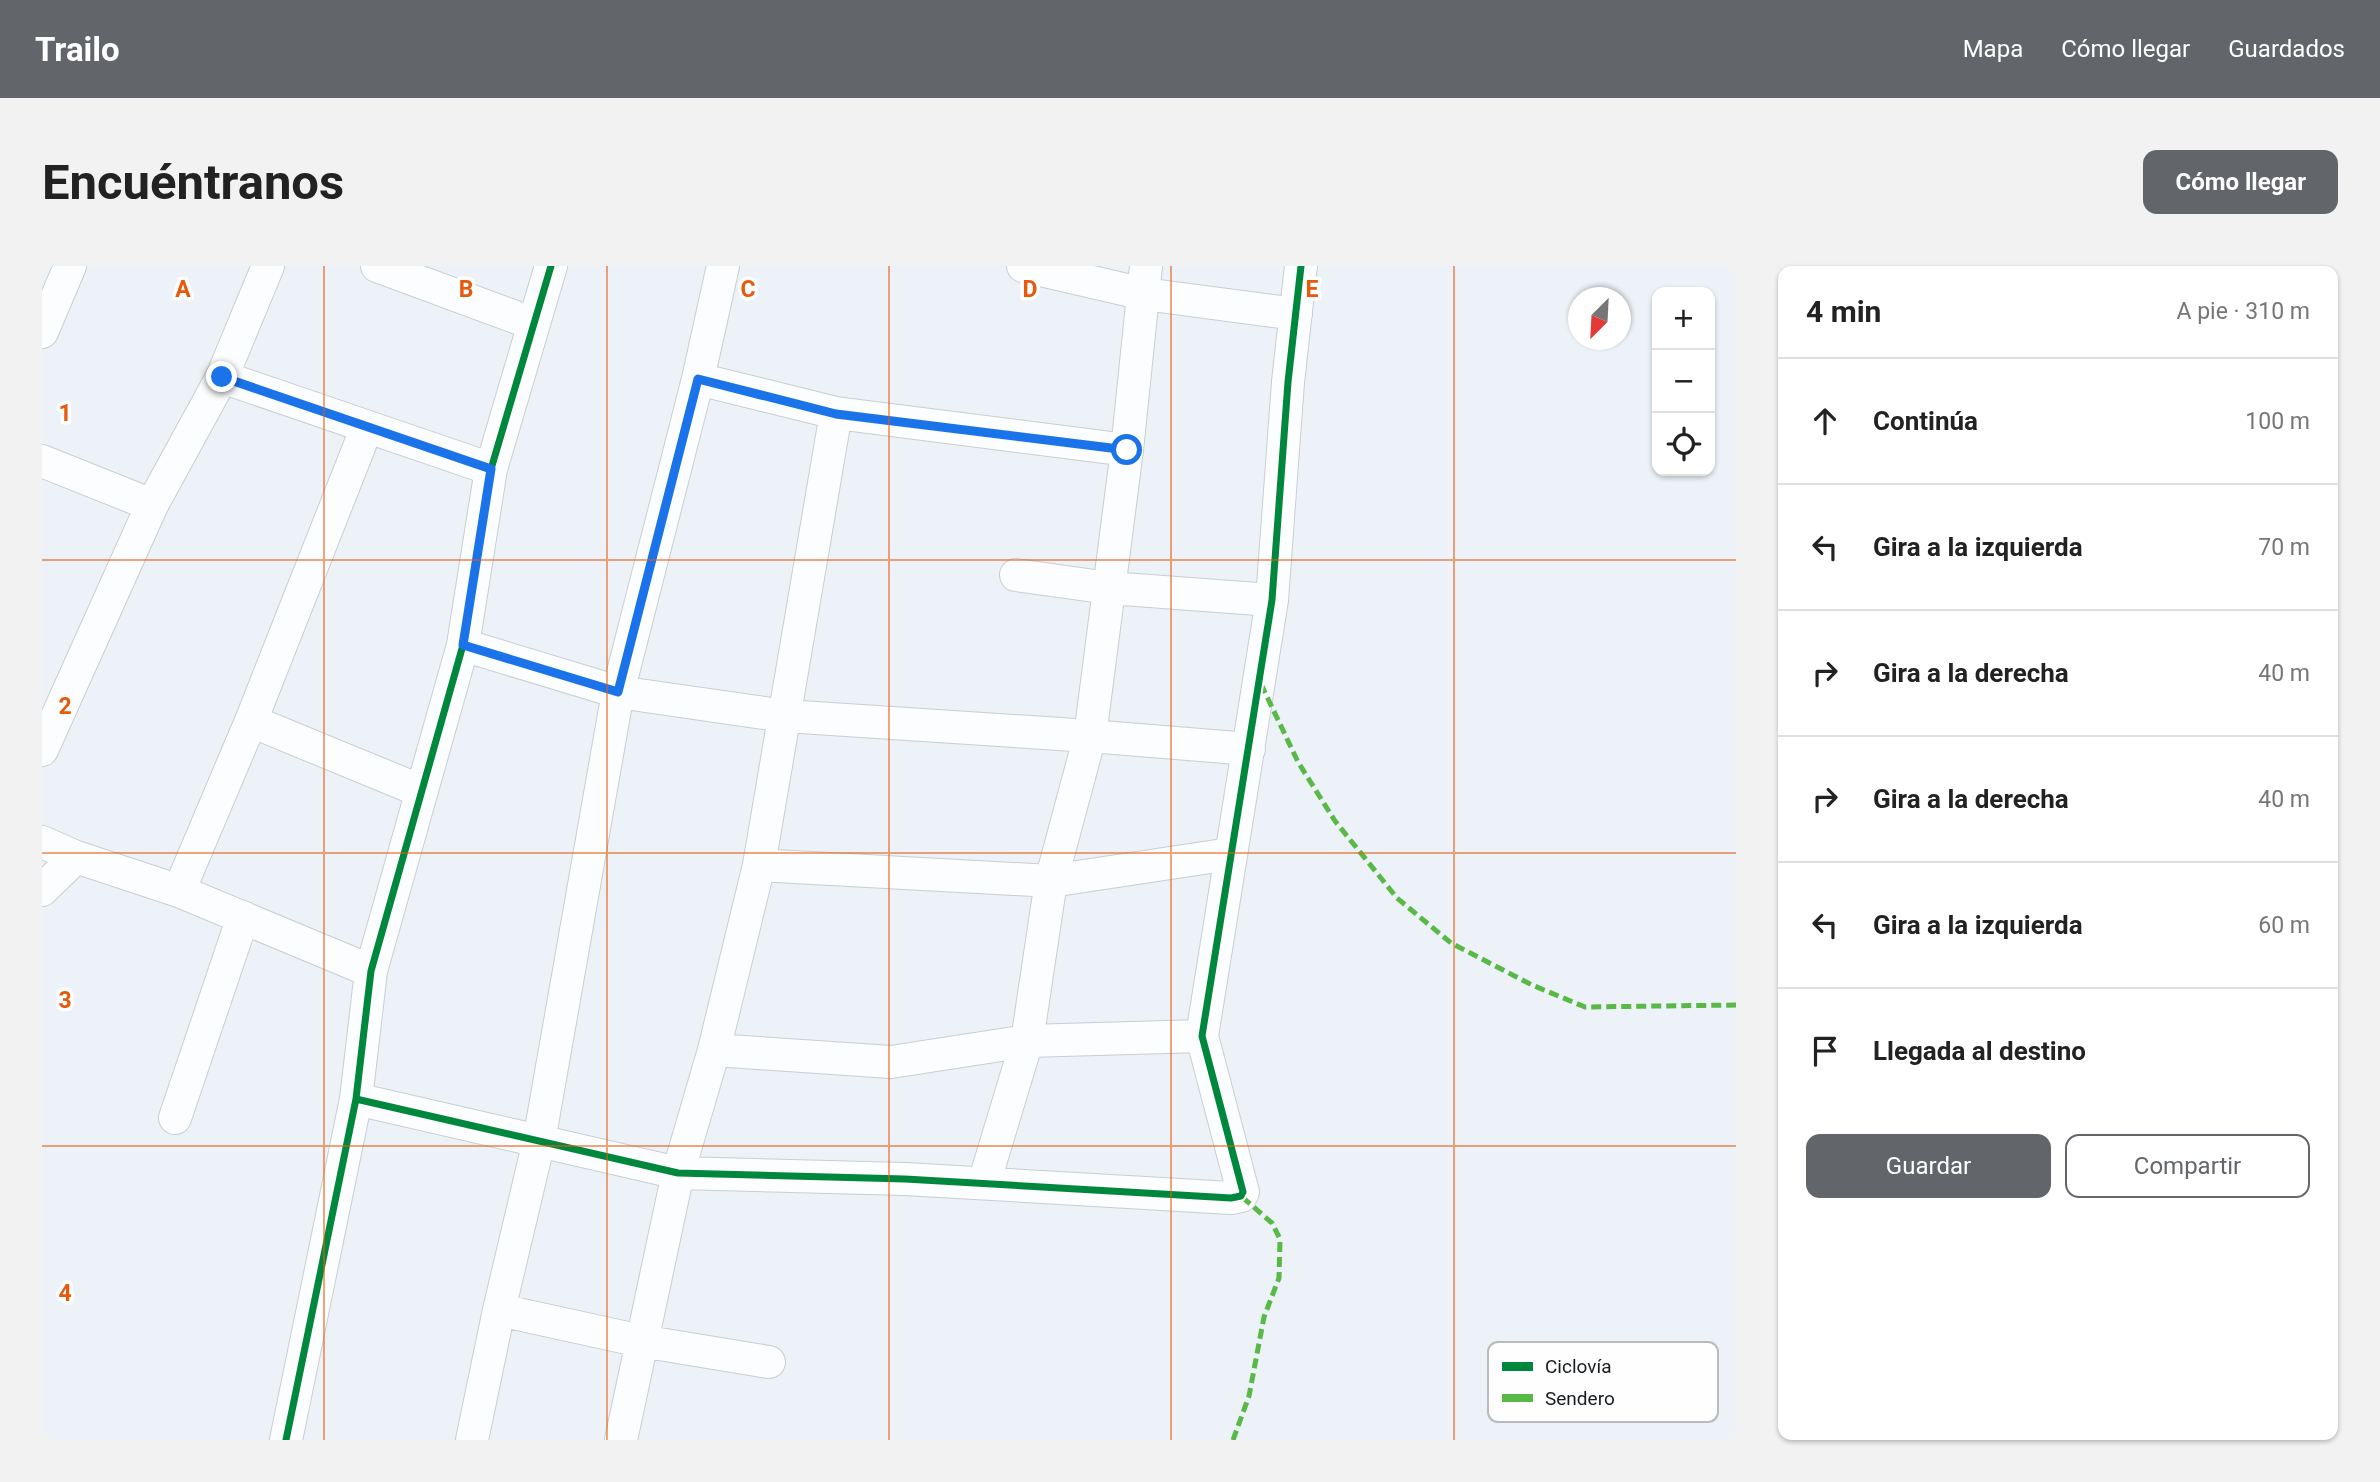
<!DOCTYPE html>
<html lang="es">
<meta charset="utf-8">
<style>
:root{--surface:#fff;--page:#f2f2f2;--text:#222;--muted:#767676;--line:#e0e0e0;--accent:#62666a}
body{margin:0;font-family:Roboto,sans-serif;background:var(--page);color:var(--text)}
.controls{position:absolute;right:21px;top:21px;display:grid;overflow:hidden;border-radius:14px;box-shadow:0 2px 5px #0004}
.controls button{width:63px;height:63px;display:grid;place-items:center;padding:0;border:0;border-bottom:2px solid var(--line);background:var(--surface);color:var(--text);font:35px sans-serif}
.compass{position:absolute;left:1526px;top:21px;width:63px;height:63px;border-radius:50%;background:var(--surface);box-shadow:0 2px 5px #0004;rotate:204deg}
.stop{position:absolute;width:21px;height:21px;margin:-16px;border:5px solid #1a73e8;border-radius:50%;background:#fff}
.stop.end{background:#1a73e8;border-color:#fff;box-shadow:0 2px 7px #0008}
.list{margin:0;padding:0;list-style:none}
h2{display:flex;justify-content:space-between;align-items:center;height:91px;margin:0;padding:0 28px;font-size:30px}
h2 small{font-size:23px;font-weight:400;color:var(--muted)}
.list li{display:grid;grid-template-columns:46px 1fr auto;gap:21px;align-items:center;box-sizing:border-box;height:126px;padding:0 28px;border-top:2px solid var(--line)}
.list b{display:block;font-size:26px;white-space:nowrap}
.list em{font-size:23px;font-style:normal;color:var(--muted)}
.actions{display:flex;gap:14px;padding:21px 28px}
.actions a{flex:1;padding:16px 0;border:2px solid var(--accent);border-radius:14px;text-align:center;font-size:24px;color:var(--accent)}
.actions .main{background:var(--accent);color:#fff}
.icon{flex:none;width:38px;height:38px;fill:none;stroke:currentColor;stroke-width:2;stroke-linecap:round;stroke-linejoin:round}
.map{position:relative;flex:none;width:1694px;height:1174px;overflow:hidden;border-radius:14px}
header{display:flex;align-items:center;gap:42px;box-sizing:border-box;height:98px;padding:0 35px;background:var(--accent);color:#fff}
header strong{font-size:33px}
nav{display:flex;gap:38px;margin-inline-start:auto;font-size:24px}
.intro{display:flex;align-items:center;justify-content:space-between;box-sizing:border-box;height:168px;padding:0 42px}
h1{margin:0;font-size:49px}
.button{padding:18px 32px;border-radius:14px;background:var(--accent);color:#fff;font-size:24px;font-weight:700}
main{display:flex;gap:42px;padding:0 42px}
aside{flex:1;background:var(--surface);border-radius:14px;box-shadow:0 2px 5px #0004}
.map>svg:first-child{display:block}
</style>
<header>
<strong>Trailo</strong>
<nav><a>Mapa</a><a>Cómo llegar</a><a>Guardados</a></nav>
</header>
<div class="intro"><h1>Encuéntranos</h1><a class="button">Cómo llegar</a></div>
<main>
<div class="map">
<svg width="1694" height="1174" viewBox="0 0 1694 1174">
<rect width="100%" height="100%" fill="#ecf2f7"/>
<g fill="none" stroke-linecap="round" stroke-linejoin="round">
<defs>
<path id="minor" d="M335 0 492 58
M981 0 1102 28 1254 48
M0 66 28 0
M180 111 449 203
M656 113 794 147 1085 184
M0 195 110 239
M974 309 1067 322 1230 334
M421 379 576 426 743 450 1048 470 1207 483
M209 455 379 525
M0 484 110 239 180 111 226 0
M0 576 34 591 137 625 329 705
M717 599 1009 615 1188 588
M0 624 34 591
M137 625 209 455 325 161
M672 784 849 796 985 775 1160 770
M314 833 636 907 863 913 1189 932 1199 930 1201 926 1160 770 1230 334 1246 116 1259 0
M133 852 201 651
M942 917 985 775 1009 615 1048 470 1085 184 1104 0
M457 1044 599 1075 727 1096
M244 1174 314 833 329 705 421 379 449 203 509 0
M430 1174 457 1044 497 875 576 426 656 113 681 0
M579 1174 636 907 672 784 717 599 794 147"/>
</defs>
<use href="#minor" stroke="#c9ced2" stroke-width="34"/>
<use href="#minor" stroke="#fcfdfe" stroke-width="32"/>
<path stroke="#58b947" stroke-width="5" stroke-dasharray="10 5" stroke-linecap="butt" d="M1219 418 1256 496 1293 555 1355 632 1409 677 1490 719 1543 741 1694 739
M1191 1174 1207 1130 1222 1051 1237 1012 1238 973 1230 957 1199 930"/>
<defs>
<path id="cycleway" d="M314 833 636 907 863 913 1189 932 1199 930 1201 926 1160 770 1230 334 1246 116 1259 0
M244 1174 314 833 329 705 421 379 449 203 509 0"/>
</defs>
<use href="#cycleway" stroke="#fefefe" stroke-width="11"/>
<use href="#cycleway" stroke="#00873e" stroke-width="7"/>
</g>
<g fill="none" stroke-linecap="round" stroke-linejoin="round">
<path stroke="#1a73e8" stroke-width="9" d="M180 111 449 203 421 379 576 426 656 113 794 148 1085 184"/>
</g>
<path fill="none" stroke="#e8590c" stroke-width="2" stroke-opacity="0.55" d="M282 0V1174M565 0V1174M847 0V1174M1129 0V1174M1412 0V1174M0 294H1694M0 587H1694M0 880H1694"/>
<rect x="1446" y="1076" width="230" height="80" rx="10" fill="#fefefe" stroke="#b9babb" stroke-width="2"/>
<rect x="1460" y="1096" width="31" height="9" fill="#00873e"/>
<rect x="1460" y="1128" width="31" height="8" fill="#58b947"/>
<g font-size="19" fill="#171b1e">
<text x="1503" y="1107">Ciclovía</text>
<text x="1503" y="1139">Sendero</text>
</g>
<g font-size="23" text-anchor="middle" font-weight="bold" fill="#e8590c" stroke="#fefefe" stroke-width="7" stroke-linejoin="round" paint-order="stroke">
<text x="141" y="31">A</text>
<text x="424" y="31">B</text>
<text x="706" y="31">C</text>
<text x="988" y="31">D</text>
<text x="1270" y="31">E</text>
<text x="23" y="155">1</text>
<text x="23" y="448">2</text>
<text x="23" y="742">3</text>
<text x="23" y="1035">4</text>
</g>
</svg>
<div class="controls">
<button>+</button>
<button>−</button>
<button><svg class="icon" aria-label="locate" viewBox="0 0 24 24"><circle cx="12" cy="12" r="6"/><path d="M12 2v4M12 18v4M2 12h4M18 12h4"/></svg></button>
</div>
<svg class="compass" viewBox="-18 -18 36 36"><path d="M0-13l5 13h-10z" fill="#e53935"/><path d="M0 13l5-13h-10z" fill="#767676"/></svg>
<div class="stop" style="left:1085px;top:184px"></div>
<div class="stop end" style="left:180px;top:111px"></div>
</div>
<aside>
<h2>4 min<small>A pie · 310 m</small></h2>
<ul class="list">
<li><svg class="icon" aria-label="ahead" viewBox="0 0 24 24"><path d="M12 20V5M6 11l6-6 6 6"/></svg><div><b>Continúa</b></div><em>100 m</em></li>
<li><svg class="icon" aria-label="left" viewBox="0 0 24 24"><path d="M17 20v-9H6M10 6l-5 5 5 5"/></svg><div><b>Gira a la izquierda</b></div><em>70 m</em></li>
<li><svg class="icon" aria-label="right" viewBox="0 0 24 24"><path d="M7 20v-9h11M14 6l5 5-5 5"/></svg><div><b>Gira a la derecha</b></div><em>40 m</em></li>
<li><svg class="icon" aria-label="right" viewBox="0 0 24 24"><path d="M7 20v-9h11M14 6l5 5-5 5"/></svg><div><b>Gira a la derecha</b></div><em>40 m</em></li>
<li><svg class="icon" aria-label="left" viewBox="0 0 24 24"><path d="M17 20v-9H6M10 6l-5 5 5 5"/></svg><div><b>Gira a la izquierda</b></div><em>60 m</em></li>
<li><svg class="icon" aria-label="arrive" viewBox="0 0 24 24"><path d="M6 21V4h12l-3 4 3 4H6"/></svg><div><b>Llegada al destino</b></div></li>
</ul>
<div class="actions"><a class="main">Guardar</a><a>Compartir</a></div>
</aside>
</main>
